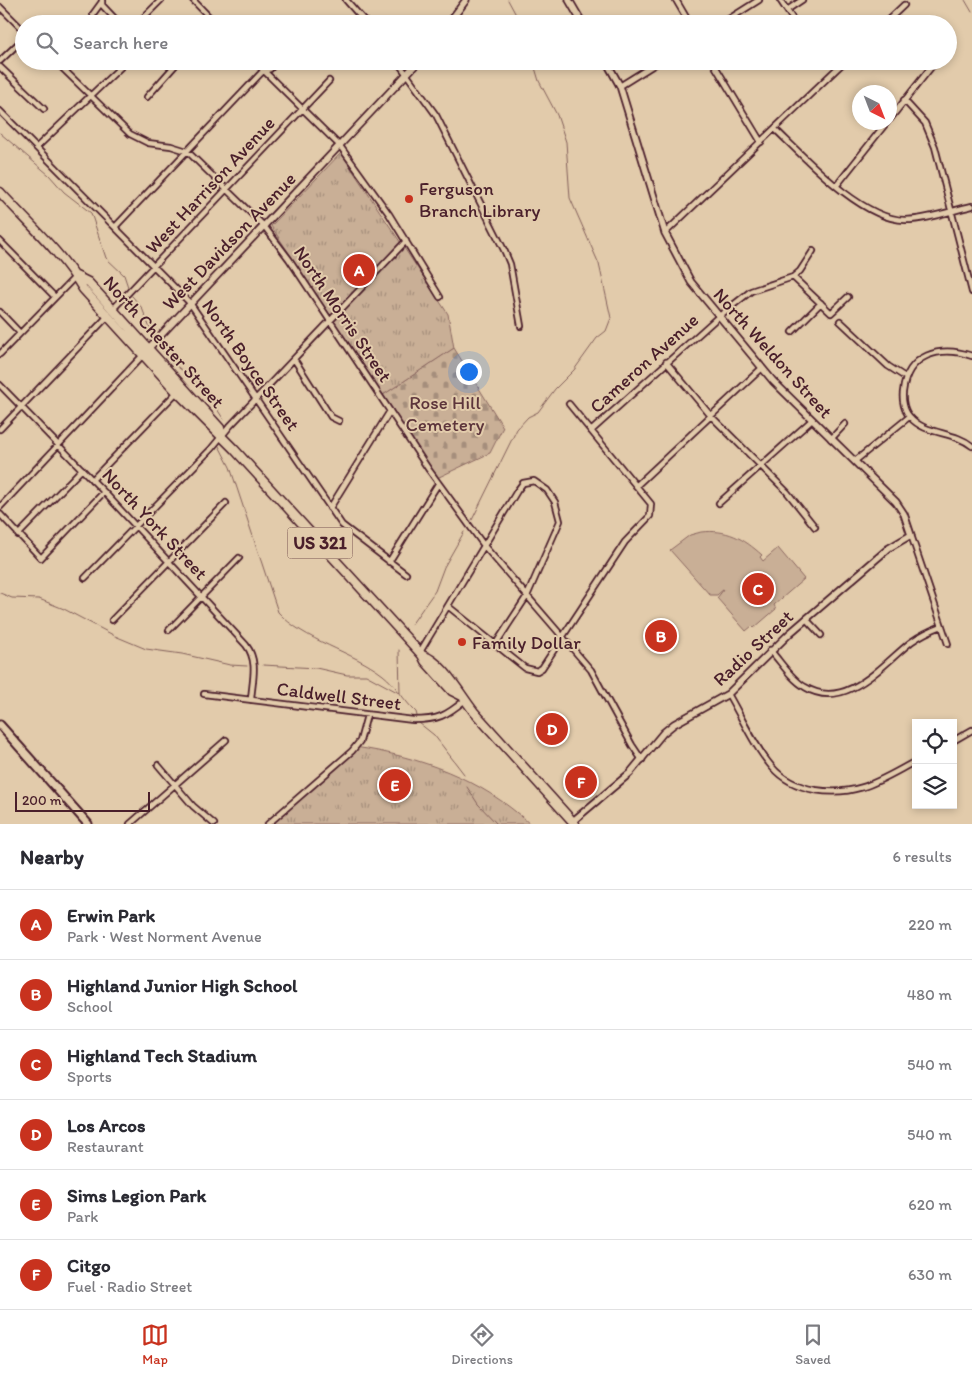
<!DOCTYPE html>
<meta charset="utf-8">
<style>
:root{--surface:#fff;--page:#f2f2f3;--text:#2b2b33;--muted:#7c7c81;--line:#e1e1e2;--accent:#c8321e}
body{margin:0;font-family:Itim,sans-serif;background:var(--page);color:var(--text)}
.controls{position:absolute;right:15px;bottom:15px;display:grid;overflow:hidden;border-radius:0px;box-shadow:0 2px 8px #0003}
.controls button{width:45px;height:45px;display:grid;place-items:center;padding:0;border:0;border-bottom:1px solid var(--line);background:var(--surface);color:var(--text);font:25px sans-serif}
.compass{position:absolute;left:852px;top:85px;width:45px;height:45px;border-radius:50%;background:var(--surface);box-shadow:0 2px 8px #0003;rotate:138deg}
.scale{position:absolute;left:15px;bottom:12px;width:135px;box-sizing:border-box;padding-left:5px;border:2px solid #4a1f2b;border-top:0;font-size:14px;line-height:18px;white-space:nowrap;color:#4a1f2b;-webkit-text-stroke:4px #e2cbab;paint-order:stroke}
.you{position:absolute;left:468px;top:371px;width:18px;height:18px;margin:-12px;border:4px solid #fff;border-radius:50%;background:#1a73e8;box-shadow:0 0 0 8px #1a73e833}
.badge{display:grid;place-items:center;width:32px;height:32px;border-radius:50%;background:var(--accent);color:#fff;font-size:16px;font-weight:700}
.pin{position:absolute;translate:-50% -50%;border:2px solid #fff;box-shadow:0 1px 5px #0006}
.list{margin:0;padding:0;list-style:none}
h2{display:flex;justify-content:space-between;align-items:center;height:65px;margin:0;padding:0 20px;font-size:21px}
h2 small{font-size:16px;font-weight:400;color:var(--muted)}
.list li{display:grid;grid-template-columns:32px 1fr auto;gap:15px;align-items:center;box-sizing:border-box;height:70px;padding:0 20px;border-top:1px solid var(--line)}
.list b{display:block;font-size:19px;white-space:nowrap}
.list p{margin:0;font-size:16px;white-space:nowrap;color:var(--muted)}
.list em{font-size:16px;font-style:normal;color:var(--muted)}
.icon{flex:none;width:28px;height:28px;fill:none;stroke:currentColor;stroke-width:2;stroke-linecap:round;stroke-linejoin:round}
.map{position:relative;flex:none;width:972px;height:824px;overflow:hidden}
.search{position:absolute;background:var(--surface);box-shadow:0 2px 8px #0003;left:15px;right:15px;top:15px;height:55px;display:flex;align-items:center;gap:12px;box-sizing:border-box;padding:0 18px;border-radius:28px;color:var(--muted);font-size:19px}
.sheet{height:485px;background:var(--surface)}
nav{display:flex;justify-content:space-around;align-items:center;box-sizing:border-box;height:70px;border-top:1px solid var(--line);background:var(--surface);font-size:14px;color:var(--muted)}
nav a{display:grid;justify-items:center;gap:2px}
nav .on{color:var(--accent)}
.map>svg:first-child{display:block}
</style>
<div class="map">
<svg width="972" height="824" viewBox="0 0 972 824">
<defs>
<pattern id="cemetery-stones" width="16" height="16" patternUnits="userSpaceOnUse" patternTransform="scale(1.25)"><rect width="16" height="16" fill="#c9af96"/><path d="M2 7V4a2 2 0 0 1 4 0v3zM10 15v-3a2 2 0 0 1 4 0v3z" fill="#a58e7b"/></pattern>
<pattern id="park-tufts" width="24" height="20" patternUnits="userSpaceOnUse" patternTransform="scale(1.25)"><rect width="24" height="20" fill="#c9af96"/><path d="M3 7l-1-3M5 7V3M7 7l1-3M15 17l-1-3M17 17v-4M19 17l1-3" fill="none" stroke="#a58e7b"/></pattern>
</defs>
<rect width="100%" height="100%" fill="#e2cbab"/>
<filter id="ink" filterUnits="userSpaceOnUse"><feTurbulence type="fractalNoise" baseFrequency=".02" numOctaves="2"/><feDisplacementMap in="SourceGraphic" scale="10" xChannelSelector="R" yChannelSelector="G"/><feConvolveMatrix kernelMatrix="1 2 1 2 8 2 1 2 1" color-interpolation-filters="sRGB"/></filter>
<g filter="url(#ink)">
<path fill="#c9af96" stroke="#8a6760" d="M701 532C727 529 743 538 762 555L760 557 763 561 778 548 804 579 774 605 776 609 754 628 752 626 746 631 717 598 724 589 717 595H710L670 550 690 535Z"/>
<path fill="url(#cemetery-stones)" stroke="#8a6760" d="M454 348 503 427 490 453 437 478 383 395Z"/>
<path fill="url(#park-tufts)" stroke="#8a6760" d="M341 153 448 314 454 348 383 395 271 226Z
M355 747C421 757 480 778 530 824H268Z"/>
<g fill="none" stroke-linecap="round" stroke-linejoin="round">
<path stroke="#825f5a" stroke-width="1" d="M508 0 521 24
M965 0 972 12
M0 133 49 175 64 192 91 213 106 258 124 275 129 290
M132 296 142 308 153 336
M160 346 171 362 191 377 210 398 224 420
M219 446 230 467 278 612C304 641 352 651 383 675 396 685 404 701 416 712L417 716
M472 520 517 429 528 417 538 412 555 389 574 370 597 338 606 331 611 318 599 264 570 198 566 142 557 115 539 81 533 61
M0 593 12 598 39 599 64 609 115 636 146 649 182 654 230 665 247 666
M411 625 435 591 444 567 464 532
M399 650 400 693
M263 665 316 668 347 675H366L399 693
M419 723 434 735 464 774
M467 787 478 804 497 824"/>
<defs>
<path id="minor" d="M102 0V5L120 24
M193 0 216 24
M346 0 367 24
M676 0 690 24
M780 0 796 24
M0 7 24 31
M787 10 802 0
M95 24 93 14 101 3
M137 24 161 0
M721 24 759 0
M884 24 904 5
M0 61 24 38
M55 61 130 134 148 143 171 146 187 151 264 226 289 259 429 470 485 547 591 670 632 745 642 760
M254 61 340 146 389 214 440 297
M397 61 436 115 505 252 510 264 521 326
M712 61 761 142
M0 67 44 109
M620 86 660 61
M147 97 179 61
M904 100 925 123 935 147 972 292
M0 111 190 303 342 525 406 574
M890 119 936 61
M775 129C805 158 862 220 905 220 927 220 950 211 972 206
M37 147 127 61
M837 185 887 122
M115 227 263 71 270 69 277 61
M665 233 845 61
M0 241 54 296
M793 277 831 313 848 297
M113 309 329 81
M0 312 20 333
M840 321 888 366 905 377
M792 332 821 303
M0 354 76 276
M972 356C940 345 907 354 903 392 902 400 904 411 910 417 925 435 954 431 972 446
M294 359 331 417 339 421
M666 362 711 416 787 492 815 527
M0 385 104 492 246 645C259 662 252 681 251 700
M0 429 108 316
M591 431 718 317 751 291 793 277 800 271 813 251
M831 439 845 424
M855 461 909 417
M92 480 177 392
M636 486 762 368
M719 503 812 420
M0 507 144 354
M330 508 390 411
M0 514 41 558 104 492
M18 535 82 469
M911 535 948 644
M389 562 438 484
M85 578 211 449 230 426 406 241
M449 607 525 668 537 671 542 668 625 542 650 516 651 504 569 404
M806 619 821 635
M112 620 226 503
M169 630 239 558
M770 650C781 662 791 679 805 687 845 712 883 664 911 642 921 635 931 630 942 626
M420 652 517 491 523 483 534 481 547 490 555 502 560 521 527 596 495 645
M204 694 413 720C438 720 446 716 465 700
M728 694C742 718 754 746 772 767 783 780 799 787 815 790 858 797 880 780 916 761
M953 741 972 730
M158 765 193 806 214 824
M130 824 226 740
M268 824 352 751 360 741 367 715"/>
<path id="tertiary" d="M569 0 583 24
M448 24 466 0
M146 351 419 61
M573 821 630 773 663 733 674 724 728 694 790 633 889 548 911 535 904 514 896 502 773 381 691 282 665 233 620 86 606 61"/>
<path id="secondary" d="M0 725 88 824"/>
<path id="primary" d="M0 192C28 223 62 253 83 289L177 392 234 449 422 655 425 661 452 691 462 696
M76 276 88 282 220 428 221 435
M422 655C443 661 461 696 475 713L575 824"/>
</defs>
<use href="#minor" stroke="#4a1f2b" stroke-width="8"/>
<use href="#tertiary" stroke="#4a1f2b" stroke-width="9"/>
<use href="#secondary" stroke="#4a1f2b" stroke-width="11"/>
<use href="#primary" stroke="#4a1f2b" stroke-width="11"/>
<use href="#minor" stroke="#e2cbab" stroke-width="4.5"/>
<use href="#tertiary" stroke="#e2cbab" stroke-width="5.5"/>
<use href="#secondary" stroke="#e2cbab" stroke-width="7"/>
<use href="#primary" stroke="#e2cbab" stroke-width="8"/>
</g>
</g>
<g fill="#c8321e" stroke="#e2cbab" stroke-width="2">
<circle cx="409" cy="199" r="5"/>
<circle cx="462" cy="642" r="5"/>
</g>
<g text-anchor="middle" dominant-baseline="central" stroke-width="4" stroke-linejoin="round" paint-order="stroke">
<rect fill="#e2cbab" stroke="#785351" stroke-width="1" x="287.5" y="527.5" width="65" height="31" rx="4"/>
<g font-size="18" font-weight="bold" fill="#4a1f2b">
<text x="320" y="543">US 321</text>
</g>
<g font-size="19" fill="#4a1f2b" stroke="#e2cbab">
<text transform="translate(210 185) rotate(-47)">West Harrison Avenue</text>
<text transform="translate(229 241) rotate(-46)">West Davidson Avenue</text>
<text transform="translate(343 314) rotate(56)">North Morris Street</text>
<text transform="translate(164 342) rotate(48)">North Chester Street</text>
<text transform="translate(773 353) rotate(48)">North Weldon Street</text>
<text transform="translate(644 363) rotate(-42)">Cameron Avenue</text>
<text transform="translate(251 365) rotate(55)">North Boyce Street</text>
<text transform="translate(155 524) rotate(47)">North York Street</text>
<text transform="translate(753 648) rotate(-43)">Radio Street</text>
<text transform="translate(339 696) rotate(7)">Caldwell Street</text>
</g>
<g font-size="19" fill="#4a1f2b" stroke="#e2cbab" text-anchor="start">
<text x="419" y="188">Ferguson<tspan x="419" dy="22">Branch Library</tspan></text>
<text x="472" y="642">Family Dollar</text>
</g>
<g font-size="19" fill="#5d353b" stroke="#e2cbab">
<text x="445" y="402">Rose Hill<tspan x="445" dy="22">Cemetery</tspan></text>
</g>
</g>
</svg>
<div class="controls">
<button><svg class="icon" aria-label="locate" viewBox="0 0 24 24"><circle cx="12" cy="12" r="6"/><path d="M12 2v4M12 18v4M2 12h4M18 12h4"/></svg></button>
<button><svg class="icon" aria-label="layers" viewBox="0 0 24 24"><path d="M12 4l9 5-9 5-9-5zM3 14l9 5 9-5"/></svg></button>
</div>
<svg class="compass" viewBox="-18 -18 36 36"><path d="M0-13l5 13h-10z" fill="#e53935"/><path d="M0 13l5-13h-10z" fill="#7c7c81"/></svg>
<div class="scale">200 m</div>
<div class="you"></div>
<div class="pin badge" style="left:359px;top:270px">A</div>
<div class="pin badge" style="left:661px;top:636px">B</div>
<div class="pin badge" style="left:758px;top:589px">C</div>
<div class="pin badge" style="left:552px;top:729px">D</div>
<div class="pin badge" style="left:395px;top:785px">E</div>
<div class="pin badge" style="left:581px;top:782px">F</div>
<div class="search"><svg class="icon" aria-label="search" viewBox="0 0 24 24"><circle cx="10" cy="10" r="6"/><path d="M15 15l6 6"/></svg>Search here</div>
</div>
<section class="sheet">
<h2>Nearby<small>6 results</small></h2>
<ul class="list">
<li><span class="badge">A</span><div><b>Erwin Park</b><p>Park · West Norment Avenue</p></div><em>220 m</em></li>
<li><span class="badge">B</span><div><b>Highland Junior High School</b><p>School</p></div><em>480 m</em></li>
<li><span class="badge">C</span><div><b>Highland Tech Stadium</b><p>Sports</p></div><em>540 m</em></li>
<li><span class="badge">D</span><div><b>Los Arcos</b><p>Restaurant</p></div><em>540 m</em></li>
<li><span class="badge">E</span><div><b>Sims Legion Park</b><p>Park</p></div><em>620 m</em></li>
<li><span class="badge">F</span><div><b>Citgo</b><p>Fuel · Radio Street</p></div><em>630 m</em></li>
</ul>
</section>
<nav>
<a class="on"><svg class="icon" aria-label="map" viewBox="0 0 24 24"><path d="M3 6l6-2 6 2 6-2v14l-6 2-6-2-6 2zM9 4v14M15 6v14"/></svg>Map</a>
<a><svg class="icon" aria-label="directions" viewBox="0 0 24 24"><path d="M12 3l9 9-9 9-9-9zM9 14v-3h6M13 9l2 2-2 2"/></svg>Directions</a>
<a><svg class="icon" aria-label="saved" viewBox="0 0 24 24"><path d="M7 4h10v16l-5-4-5 4z"/></svg>Saved</a>
</nav>
